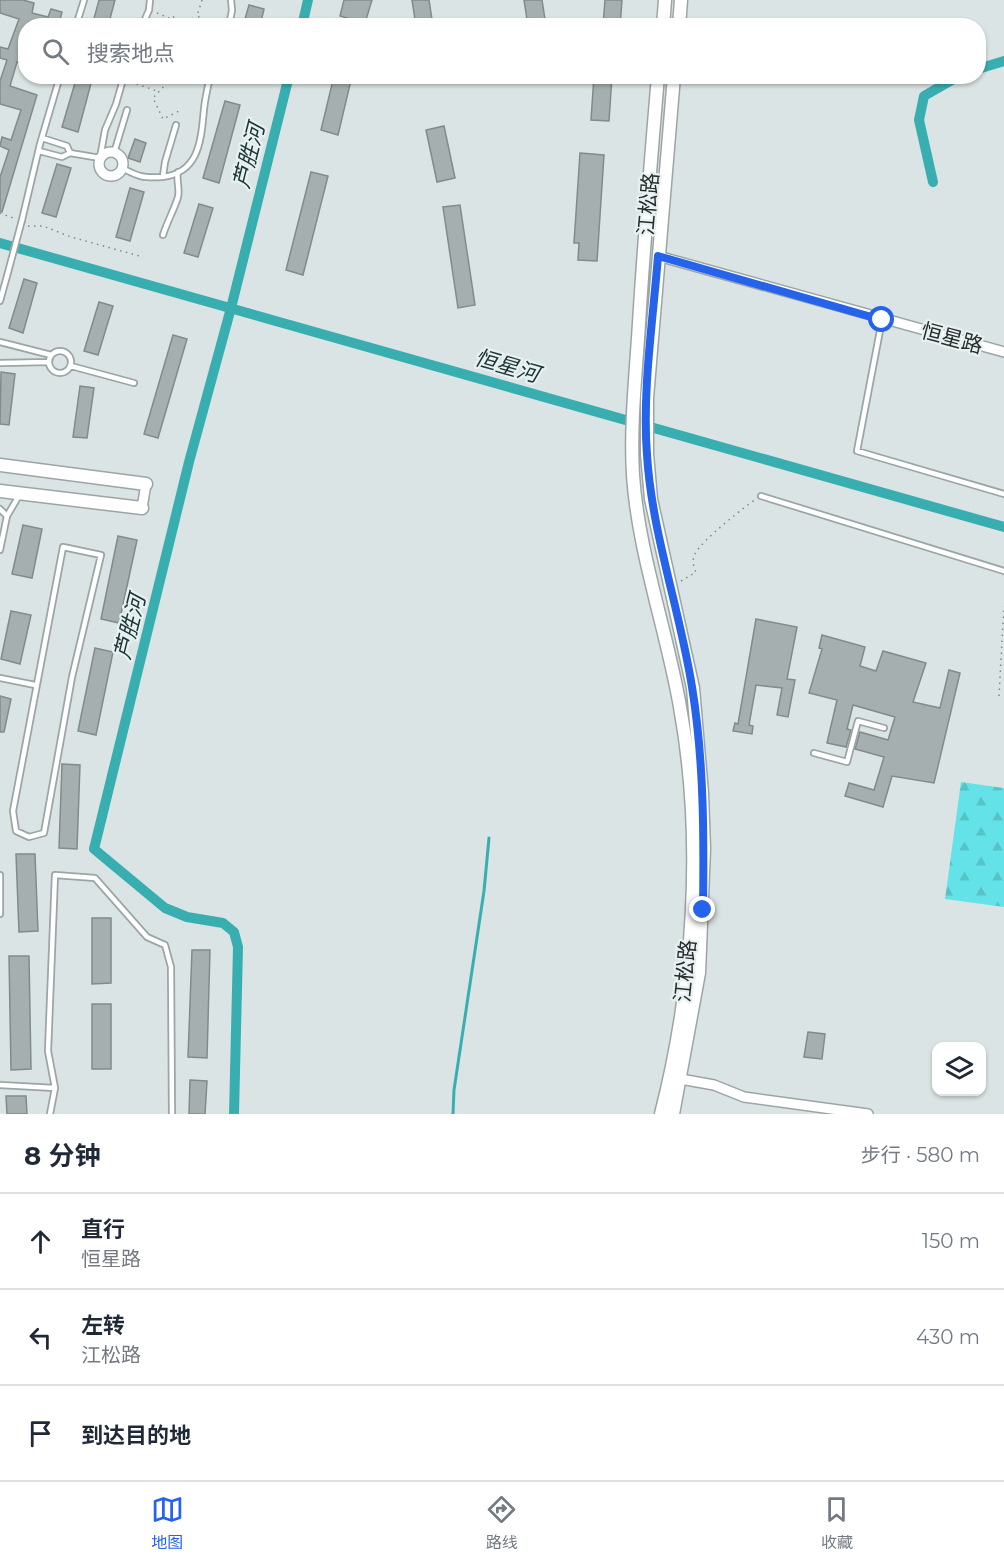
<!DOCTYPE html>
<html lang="zh">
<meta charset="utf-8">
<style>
:root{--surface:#fff;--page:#f6f6f7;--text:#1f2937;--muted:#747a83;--line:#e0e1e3;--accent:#2563eb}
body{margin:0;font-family:Montserrat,"Noto Sans SC",sans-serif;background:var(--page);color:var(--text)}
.controls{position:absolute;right:18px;bottom:18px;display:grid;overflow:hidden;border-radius:12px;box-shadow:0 2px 4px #0004}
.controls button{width:54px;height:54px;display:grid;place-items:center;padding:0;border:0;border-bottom:2px solid var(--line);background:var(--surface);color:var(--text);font:30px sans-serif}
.stop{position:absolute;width:18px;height:18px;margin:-14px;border:4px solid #2563eb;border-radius:50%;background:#fff}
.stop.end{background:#2563eb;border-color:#fff;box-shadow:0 2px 6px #0008}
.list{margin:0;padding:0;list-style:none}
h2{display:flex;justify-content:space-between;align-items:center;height:78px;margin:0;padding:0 24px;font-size:26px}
h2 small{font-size:20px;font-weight:400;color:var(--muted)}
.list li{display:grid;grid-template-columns:39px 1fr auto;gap:18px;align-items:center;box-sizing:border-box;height:96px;padding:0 24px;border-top:2px solid var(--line)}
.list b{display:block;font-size:22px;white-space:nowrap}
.list p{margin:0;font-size:20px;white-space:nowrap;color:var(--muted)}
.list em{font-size:20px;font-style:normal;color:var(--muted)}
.icon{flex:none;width:33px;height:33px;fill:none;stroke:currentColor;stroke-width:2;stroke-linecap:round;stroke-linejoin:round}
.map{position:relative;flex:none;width:1004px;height:1114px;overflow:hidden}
.search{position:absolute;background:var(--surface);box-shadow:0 2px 4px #0004;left:18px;right:18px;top:18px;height:66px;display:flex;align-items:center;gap:15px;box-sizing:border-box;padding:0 21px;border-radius:24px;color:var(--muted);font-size:22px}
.sheet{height:366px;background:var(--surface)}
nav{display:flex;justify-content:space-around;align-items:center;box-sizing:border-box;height:84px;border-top:2px solid var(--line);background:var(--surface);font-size:16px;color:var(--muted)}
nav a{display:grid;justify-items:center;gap:3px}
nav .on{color:var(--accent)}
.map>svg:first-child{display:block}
</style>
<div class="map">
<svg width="1004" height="1114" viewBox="0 0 1004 1114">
<defs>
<pattern id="forest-firs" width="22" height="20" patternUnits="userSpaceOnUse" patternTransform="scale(1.5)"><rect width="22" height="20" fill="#63e3e7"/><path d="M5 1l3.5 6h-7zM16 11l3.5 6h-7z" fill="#56c3c6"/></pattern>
</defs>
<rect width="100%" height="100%" fill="#dbe4e4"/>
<path fill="url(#forest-firs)" d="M961 782 1004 788V907L945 899Z"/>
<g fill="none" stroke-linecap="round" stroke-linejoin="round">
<path stroke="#39aeb1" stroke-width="3" d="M453 1114 454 1090 484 891 489 838"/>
<path stroke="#39aeb1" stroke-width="10" d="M302 26 308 0
M978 69 1004 61
M933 182 919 120 924 96 959 76
M0 243 1004 527
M234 1114 238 947 234 932 223 923 187 917 165 908 94 849 189 462 231 308 289 76"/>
</g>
<path fill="#a6afaf" stroke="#828a8a" stroke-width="1.5" d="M0 0H23L34 3 32 13 48 17 51 9 62 12 60 20 69 23V26H39L29 22 28 26H26V65L17 62 10 86 37 95 2 212 0 211V177L9 150 0 146 2 137 11 140 21 110 0 104V81L7 60 0 58V47L8 49 19 19 0 13Z
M99 0H115L108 26H92Z
M344 0H372L365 23 340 16Z
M412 0H429L433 26H416Z
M524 0H542L546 26H528Z
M605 0H622L620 26 603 25Z
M249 5 264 9 260 26H243Z
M77 76H93L78 132 62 127Z
M334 76H352L338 135 321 130Z
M594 76H612L609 121 591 120Z
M225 101 240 105 219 183 203 178Z
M444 126 455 178 437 182 426 130Z
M135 139 146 143 140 162 128 158Z
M580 153 604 155 597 261 578 260 579 243H574Z
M57 164 71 168 56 217 42 213Z
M311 172 328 176 303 275 286 270Z
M130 188 144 192 130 241 116 237Z
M199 204 213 208 198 257 184 253Z
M460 205 475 305 458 308 443 207Z
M24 279 37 283 23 333 9 328Z
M99 302 113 306 98 355 84 351Z
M173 335 187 339 158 438 144 434Z
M1 372 15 374 9 425 0 424Z
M80 386 94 388 87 438 73 437Z
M23 525 42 529 32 578 12 574Z
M118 536 137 540 119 623 101 619Z
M11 611 31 615 20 664 1 659Z
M756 619 797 627 787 679 795 680 788 717 777 715 782 688 756 685 749 725 753 726 752 734 733 731 735 723 738 724Z
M822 635 865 647 860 666 876 671 883 651 926 663 913 702 940 708 949 670 960 673 934 783 892 776 883 807 845 796 849 783 874 790 884 757 855 749 860 732 888 740 895 717 853 705 847 729 851 730 846 747 827 743 837 700 809 693 822 649 819 648Z
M95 648 113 652 96 735 78 731Z
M0 696 11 699 4 732H0Z
M62 764 80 765 77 849 59 848Z
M16 854H35L38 931 19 932Z
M92 918H111V983L92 984Z
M192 950H210L207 1058 188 1057Z
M9 956H29L31 1069 11 1070Z
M92 1004H111V1069H92Z
M808 1032 825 1034 822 1059 804 1057Z
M190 1080 207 1081 205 1114H189Z
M6 1096H26L27 1114H7Z"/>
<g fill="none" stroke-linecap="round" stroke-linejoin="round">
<defs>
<path id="service" d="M76 26 84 0
M142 26 149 10 150 0
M229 26 232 10 231 0
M42 138 67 146 70 153
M39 151 62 157 70 153 100 158 105 130 116 104 124 76
M114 153 127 110
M122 168C139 177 143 178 162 177 200 173 201 139 204 109 205 98 208 87 210 76
M163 176 165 162 176 125
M22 220 40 144 60 76
M163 235C167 222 174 210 178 197 180 189 176 180 178 172
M0 301 7 276
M882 320 857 451 1004 494
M0 342 51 355
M49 362a11 11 0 1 1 22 0a11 11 0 1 1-22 0Z
M0 363 49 362
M71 366 134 383
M761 496 1004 571
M0 509 7 516
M63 547 101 555 72 677 44 833 29 837 16 831 13 811Z
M0 550 7 516 20 494
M0 678 35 685
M814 753 847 762 858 721 884 728
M0 875V914
M0 1085 55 1088
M50 1114 55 1088 48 1051 55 875 95 878 147 937 165 945 171 967 172 1114"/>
<path id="minor" d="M99 164a12 12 0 1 1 24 0a12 12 0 1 1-24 0Z
M658 256 1004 352
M142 508 146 484
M675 1078 714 1085 744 1097 868 1114"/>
<path id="tertiary" d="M663 26 665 0
M679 26 681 0
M658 76C651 159 644 241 639 323 636 373 630 425 633 475 638 552 667 631 680 707 704 839 694 985 661 1114
M0 465 146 484
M0 491 142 508
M673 1114 699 973 704 849 702 793 693 688 651 499 647 454V398L674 76"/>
</defs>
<use href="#service" stroke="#9ca5a5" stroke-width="8"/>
<use href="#minor" stroke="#9ca5a5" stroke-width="12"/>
<use href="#tertiary" stroke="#9ca5a5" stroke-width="15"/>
<path stroke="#818787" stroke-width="1.5" stroke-dasharray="1.5 4.5" stroke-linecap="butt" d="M202 0 197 16 206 20 204 26
M157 13 169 18 173 16 179 26
M182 26 196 16
M167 76 166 84 153 98 163 119 179 111
M131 82 157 91
M0 213 13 218
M28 226H43L71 237 143 257
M681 581 696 572C693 567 692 559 695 554 701 541 743 508 756 499
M999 696 1004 606"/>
<use href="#service" stroke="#fff" stroke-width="4.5"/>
<use href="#minor" stroke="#fff" stroke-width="9"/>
<use href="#tertiary" stroke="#fff" stroke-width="12"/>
<defs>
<path id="service-bridge" d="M7 276 22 220"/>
</defs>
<use href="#service-bridge" stroke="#9ca5a5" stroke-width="8" stroke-linecap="butt"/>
<use href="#service-bridge" stroke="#fff" stroke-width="4.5"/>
</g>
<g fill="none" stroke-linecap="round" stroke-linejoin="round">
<path stroke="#2563eb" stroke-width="8" d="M703 910C704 836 704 760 692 687 680 610 652 534 647 455 642 391 653 321 658 256L882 320"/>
</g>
<g text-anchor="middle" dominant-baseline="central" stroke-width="4.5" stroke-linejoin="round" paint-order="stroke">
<g font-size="21" fill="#292c2c" stroke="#e8f1f1">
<text transform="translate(648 204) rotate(-85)">江松路</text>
<text transform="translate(952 338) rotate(15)">恒星路</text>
<text transform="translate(685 971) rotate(-84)">江松路</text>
</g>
<g font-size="22" font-style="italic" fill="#1b3435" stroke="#e8f1f1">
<text transform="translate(249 156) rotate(-76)">芦胜河</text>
<text transform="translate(507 366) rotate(16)">恒星河</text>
<text transform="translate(130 627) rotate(-76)">芦胜河</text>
</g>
</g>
</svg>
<div class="controls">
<button><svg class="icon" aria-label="layers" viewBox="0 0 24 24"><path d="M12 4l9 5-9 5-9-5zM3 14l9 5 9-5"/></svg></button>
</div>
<div class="stop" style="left:882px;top:320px"></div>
<div class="stop end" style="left:703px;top:910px"></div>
<div class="search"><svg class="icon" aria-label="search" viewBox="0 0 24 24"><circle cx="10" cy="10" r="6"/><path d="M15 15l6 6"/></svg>搜索地点</div>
</div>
<section class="sheet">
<h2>8 分钟<small>步行 · 580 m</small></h2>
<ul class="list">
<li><svg class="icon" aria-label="ahead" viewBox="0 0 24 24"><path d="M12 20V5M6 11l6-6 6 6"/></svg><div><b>直行</b><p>恒星路</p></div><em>150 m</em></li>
<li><svg class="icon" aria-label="left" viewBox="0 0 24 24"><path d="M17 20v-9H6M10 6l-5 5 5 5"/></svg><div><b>左转</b><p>江松路</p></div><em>430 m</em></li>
<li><svg class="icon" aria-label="arrive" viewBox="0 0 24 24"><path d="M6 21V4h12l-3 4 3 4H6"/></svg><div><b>到达目的地</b></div></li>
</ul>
</section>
<nav>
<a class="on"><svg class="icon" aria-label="map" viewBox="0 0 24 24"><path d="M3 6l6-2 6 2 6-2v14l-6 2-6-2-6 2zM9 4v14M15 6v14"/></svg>地图</a>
<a><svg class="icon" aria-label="directions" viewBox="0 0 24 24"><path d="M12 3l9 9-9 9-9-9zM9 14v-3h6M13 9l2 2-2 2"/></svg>路线</a>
<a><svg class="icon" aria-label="saved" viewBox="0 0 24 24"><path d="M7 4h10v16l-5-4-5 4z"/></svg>收藏</a>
</nav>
